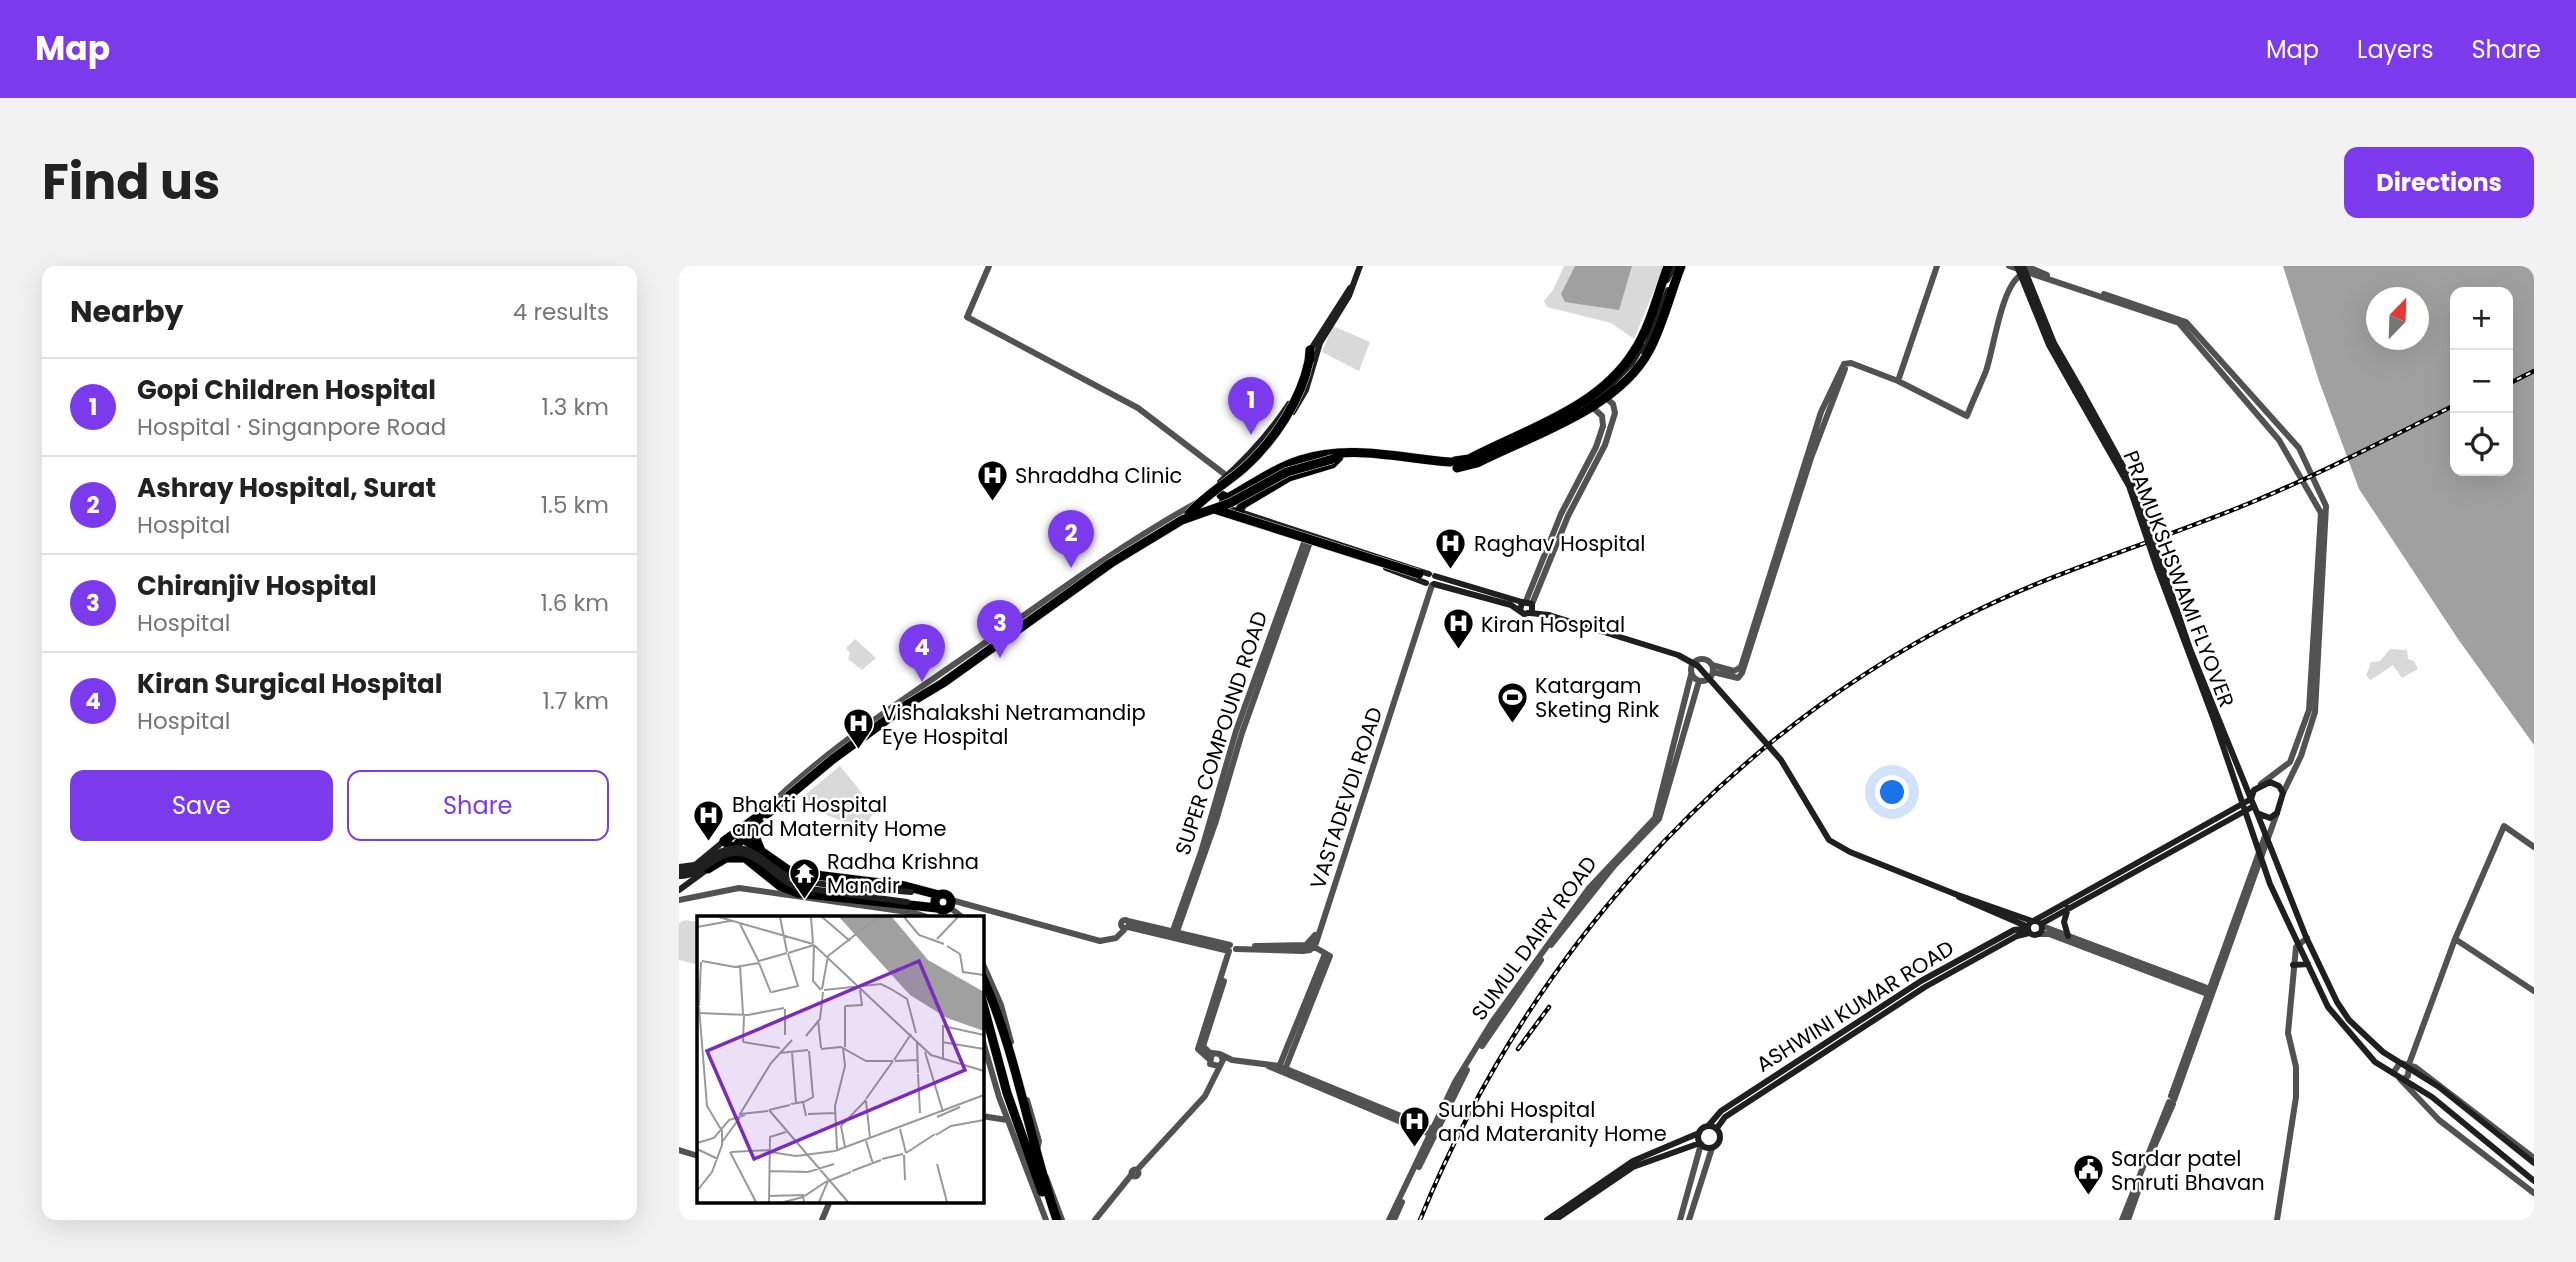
<!DOCTYPE html>
<meta charset="utf-8">
<style>
:root{--surface:#fff;--page:#f2f2f2;--text:#222;--muted:#767676;--line:#e0e0e0;--accent:#7c3aed}
body{margin:0;font-family:Poppins,sans-serif;background:var(--page);color:var(--text)}
.controls{position:absolute;right:21px;top:21px;display:grid;overflow:hidden;border-radius:14px;box-shadow:0 7px 28px #0002}
.controls button{width:63px;height:63px;display:grid;place-items:center;padding:0;border:0;border-bottom:2px solid var(--line);background:var(--surface);color:var(--text);font:35px sans-serif}
.compass{position:absolute;left:1687px;top:21px;width:63px;height:63px;border-radius:50%;background:var(--surface);box-shadow:0 7px 28px #0002;rotate:23deg}
.you{position:absolute;left:1214px;top:527px;width:24px;height:24px;margin:-18px;border:5px solid #fff;border-radius:50%;background:#1a73e8;box-shadow:0 0 0 10px #1a73e833}
.badge{display:grid;place-items:center;width:46px;height:46px;border-radius:50%;background:var(--accent);color:#fff;font-size:23px;font-weight:700}
.pin{position:absolute;translate:-50% -58px;filter:drop-shadow(0 2px 4px #0008)}
.pin::after{content:'';position:absolute;top:37px;width:24px;height:21px;background:inherit;clip-path:polygon(0 0,100% 0,50% 100%)}
.list{margin:0;padding:0;list-style:none}
h2{display:flex;justify-content:space-between;align-items:center;height:91px;margin:0;padding:0 28px;font-size:30px}
h2 small{font-size:23px;font-weight:400;color:var(--muted)}
.list li{display:grid;grid-template-columns:46px 1fr auto;gap:21px;align-items:center;box-sizing:border-box;height:98px;padding:0 28px;border-top:2px solid var(--line)}
.list b{display:block;font-size:26px;white-space:nowrap}
.list p{margin:0;font-size:23px;white-space:nowrap;color:var(--muted)}
.list em{font-size:23px;font-style:normal;color:var(--muted)}
.actions{display:flex;gap:14px;padding:21px 28px}
.actions a{flex:1;padding:16px 0;border:2px solid var(--accent);border-radius:14px;text-align:center;font-size:24px;color:var(--accent)}
.actions .main{background:var(--accent);color:#fff}
.icon{flex:none;width:38px;height:38px;fill:none;stroke:currentColor;stroke-width:2;stroke-linecap:round;stroke-linejoin:round}
.map{position:relative;flex:none;width:1855px;height:954px;overflow:hidden;border-radius:14px}
header{display:flex;align-items:center;gap:42px;box-sizing:border-box;height:98px;padding:0 35px;background:var(--accent);color:#fff}
header strong{font-size:33px}
nav{display:flex;gap:38px;margin-inline-start:auto;font-size:24px}
.intro{display:flex;align-items:center;justify-content:space-between;box-sizing:border-box;height:168px;padding:0 42px}
h1{margin:0;font-size:49px}
.button{padding:18px 32px;border-radius:14px;background:var(--accent);color:#fff;font-size:24px;font-weight:700}
main{display:flex;gap:42px;padding:0 42px}
aside{flex:1;background:var(--surface);border-radius:14px;box-shadow:0 7px 28px #0002}
.map>svg:first-child{display:block}
</style>
<header>
<strong>Map</strong>
<nav><a>Map</a><a>Layers</a><a>Share</a></nav>
</header>
<div class="intro"><h1>Find us</h1><a class="button">Directions</a></div>
<main>
<aside>
<h2>Nearby<small>4 results</small></h2>
<ul class="list">
<li><span class="badge">1</span><div><b>Gopi Children Hospital</b><p>Hospital · Singanpore Road</p></div><em>1.3 km</em></li>
<li><span class="badge">2</span><div><b>Ashray Hospital, Surat</b><p>Hospital</p></div><em>1.5 km</em></li>
<li><span class="badge">3</span><div><b>Chiranjiv Hospital</b><p>Hospital</p></div><em>1.6 km</em></li>
<li><span class="badge">4</span><div><b>Kiran Surgical Hospital</b><p>Hospital</p></div><em>1.7 km</em></li>
</ul>
<div class="actions"><a class="main">Save</a><a>Share</a></div>
</aside>
<div class="map">
<svg width="1855" height="954" viewBox="0 0 1855 954">
<rect width="100%" height="100%" fill="#fff"/>
<path fill="#d9d9d9" d="M885 0H985L955 73 932 57 868 41 865 35 874 24Z
M654 60 691 76 680 105 643 86Z
M176 373 197 392 183 404 169 393 171 387 167 382Z
M1711 383 1728 384 1729 393 1735 395 1739 403 1723 412 1714 399 1692 414 1687 410 1692 396 1701 395Z
M161 500 196 543 185 564 143 547 127 536V528Z
M6 654 19 656V699L0 694V657Z"/>
<path fill="#a0a0a0" fill-rule="evenodd" d="M896 0H953L940 44 886 36 882 28Z
M1604 0H1855V479L1779 373 1680 223 1640 115ZM1776 26H1829V205H1776ZM1698 32H1740V74H1698Z"/>
<g fill="none" stroke-linecap="round" stroke-linejoin="round">
<defs>
<path id="trunk" d="M630 95 631 84
M776 195 790 193C846 163 919 143 955 85 971 61 979 27 989 0
M778 202 798 197C853 169 939 143 970 85 984 59 991 28 1002 0
M542 229 549 232C572 219 596 202 621 194 671 178 720 192 771 196
M560 246 563 239 610 211 653 198 660 191
M88 544 45 575 101 620 119 627 258 642
M80 556 76 570 82 585
M56 567 112 606 226 620 260 629
M54 583 79 556
M29 603 47 592H63
M256 636a8 8 0 1 1 16 0a8 8 0 1 1-16 0Z
M303 710C338 787 350 874 378 954
M303 734 328 827 363 926"/>
</defs>
<use href="#trunk" stroke="#dbdbdb" stroke-width="10"/>
<path stroke="#525252" stroke-width="6" d="M310 0 288 51 459 142 548 210
M1330 0 1500 57 1600 174 1642 247 1630 444 1611 496 1582 518
M1347 0 1368 9
M1425 28 1507 56 1620 182 1647 240 1636 446 1622 490 1604 527
M1165 98 1172 97 1219 115 1288 150C1294 134 1301 120 1307 105 1315 82 1322 21 1342 9
M1219 115 1258 0
M847 335 882 248 917 181 924 160 923 150 911 139
M853 338 889 250 926 179 936 147 934 138 924 129
M1012 404a11 11 0 1 1 22 0a11 11 0 1 1-22 0Z
M1033 399 1055 405 1062 401 1142 146 1165 98
M1034 406 1059 412 1063 407 1132 192 1166 103 1165 98
M85 545C145 485 218 438 287 390 363 337 436 282 517 237
M0 634 60 622 236 647 248 651
M272 634 421 675 437 672 447 662
M274 644 283 651
M442 658a4 4 0 1 1 8 0a4 4 0 1 1-8 0Z
M449 655 551 679
M1363 660 1531 723
M449 661 550 685
M1359 668H1370L1531 729
M492 670 522 586 557 465 626 274
M496 671 537 555 563 467 631 276
M1776 673 1855 725
M872 679 935 600 980 553 1020 415
M576 680 627 679 636 669
M557 683 624 685 631 684 637 677 753 319
M303 696 322 739 332 776
M303 772 320 831 367 954
M803 780 862 694
M532 788 524 780 545 715
M543 789 553 794 600 800 756 864
M530 793 519 783 550 685
M589 800 753 869
M600 801 646 688
M605 806 651 690 632 679
M1714 807 1721 797 1736 801 1855 892
M1721 813 1760 854 1855 927
M1724 813 1729 810 1730 798 1776 673 1825 560 1855 581
M1492 830 1586 570
M348 834 360 875 358 884
M1495 834 1598 547
M303 850 328 854
M1475 881 1494 838
M0 884 19 890
M740 901 788 804
M452.5 907a3.5 3.5 0 1 1 7 0a3.5 3.5 0 1 1-7 0Z
M458 904 526 830 544 794 541 788 533 787 531 798 540 800
M367 911 383 954
M143 954 151 935
M416 954 453 908
M710 954 776 816 813 756 910 622 976 552 1012 409
M715 954 723 936
M1001 954 1022 878
M1010 954 1033 882
M1443 954 1490 836
M1449 954 1463 914
M1598 954 1617 831V801L1609 767 1617 681 1628 672"/>
<path stroke="#1f1f1f" stroke-width="6" d="M1338 0 1370 79 1396 125
M1344 0 1375 77 1401 122
M988 14 995 0
M630 86 671 22
M965 86 989 24
M926 125 953 97 963 80
M906 138 930 125
M614 146 627 124 641 77 670 30 681 0
M541 216C568 192 590 168 610 138
M543 235 549 242 750 308
M707 302 747 317
M1478 302 1535 454 1591 618 1649 741 1696 796 1753 831 1855 915
M756 310 843 336
M755 318 832 339 845 348 853 346V338L843 336 841 345
M851 347 870 349
M1591 516 1600 520 1604 527 1598 547 1591 552 1578 547 1572 533 1575 524Z
M1578 547 1627 671 1658 736 1670 754 1704 786 1760 821 1855 897
M16 599 45 575
M0 601 15 599
M0 624 30 602
M1276 628 1353 655
M1280 631 1347 660
M1389 642 1385 656 1389 670
M1356 654 1572 533 1511 383 1483 300
M1349 662a7 7 0 1 1 14 0a7 7 0 1 1-14 0Z
M1362 658 1575 540
M1614 699 1629 698
M1030 859 1042 845 1242 715 1335 664 1348 662
M1019 871a11 11 0 1 1 22 0a11 11 0 1 1-22 0Z
M1038 862 1046 851 1246 721 1338 670 1350 667
M868 954 954 895 1020 867
M876 954 954 901 1021 877"/>
<use href="#trunk" stroke="#000" stroke-width="9"/>
<defs>
<path id="rail" d="M1829 118 1855 105
M839 783 870 741
M741 954C845 698 1037 477 1285 351 1379 303 1481 275 1578 234 1646 206 1711 171 1776 139"/>
</defs>
<use href="#rail" stroke="#000" stroke-width="4.5"/>
<use href="#rail" stroke="#fff" stroke-width="2" stroke-dasharray="5" stroke-linecap="butt"/>
<defs>
<path id="trunk-bridge" d="M535 243 740 308
M510 248C525 230 548 217 565 202 595 175 622 134 630 95
M88 548 154 493 229 438 264 417 432 297 503 254 551 237 608 206 654 193"/>
</defs>
<use href="#trunk-bridge" stroke="#dbdbdb" stroke-width="10" stroke-linecap="butt"/>
<path stroke="#1f1f1f" stroke-width="6" d="M1401 122 1456 222 1483 300
M1396 125 1450 220 1478 302
M870 349 999 389 1019 400 1102 494 1150 574 1171 586 1276 628
M0 605C23 606 34 581 58 582 81 583 93 606 114 612 151 622 194 622 232 626
M0 610C26 611 39 580 66 588 86 594 98 614 117 621L228 636"/>
<use href="#trunk-bridge" stroke="#000" stroke-width="9"/>
</g>
<defs>
<symbol id="hospital-pin" viewBox="-11 -11 22 30"><path d="M0 17L-7.5 6A9.5 9.5 0 1 1 7.5 6Z" fill="#000" stroke="#fff"/><path d="M-5-5h3v3.5h4V-5h3V5h-3V1.5h-4V5h-3Z" fill="#fff"/></symbol>
<symbol id="stadium-pin" viewBox="-11 -11 22 30"><path d="M0 17L-7.5 6A9.5 9.5 0 1 1 7.5 6Z" fill="#000" stroke="#fff"/><path d="M0-5a6.5 5 0 1 0 0 10a6.5 5 0 1 0 0-10ZM-3.5-1.8h7v3.6h-7Z" fill="#fff"/></symbol>
<symbol id="temple-pin" viewBox="-11 -11 22 30"><path d="M0 17L-7.5 6A9.5 9.5 0 1 1 7.5 6Z" fill="#000" stroke="#fff"/><path d="M0-6L5-2H3V0L6.5 2.5H4V6H1.5V3h-3V6H-4V2.5H-6.5L-3 0V-2H-5Z" fill="#fff"/></symbol>
<symbol id="civic-pin" viewBox="-11 -11 22 30"><path d="M0 17L-7.5 6A9.5 9.5 0 1 1 7.5 6Z" fill="#000" stroke="#fff"/><path d="M-.6-6.5H3V-4.5H.6V-3L4-1V1h2V6H-6V1h2V-1L-.6-3ZM-1.2 2.5V6h2.4V2.5Z" fill="#fff"/></symbol>
</defs>
<g fill-rule="evenodd">
<use href="#hospital-pin" x="296" y="192" width="35" height="47"/>
<use href="#hospital-pin" x="754" y="260" width="35" height="47"/>
<use href="#hospital-pin" x="762" y="340" width="35" height="47"/>
<use href="#stadium-pin" x="816" y="414" width="35" height="47"/>
<use href="#hospital-pin" x="162" y="440" width="35" height="47"/>
<use href="#hospital-pin" x="12" y="532" width="35" height="47"/>
<use href="#temple-pin" x="108" y="590" width="35" height="47"/>
<use href="#hospital-pin" x="718" y="838" width="35" height="47"/>
<use href="#civic-pin" x="1392" y="886" width="35" height="47"/>
</g>
<g text-anchor="middle" dominant-baseline="central" stroke-width="5" stroke-linejoin="round" paint-order="stroke">
<g font-size="21" fill="#000" stroke="#fff" text-anchor="start">
<text x="336" y="209">Shraddha Clinic</text>
<text x="795" y="277">Raghav Hospital</text>
<text x="802" y="358">Kiran Hospital</text>
<text x="856" y="419">Katargam<tspan x="856" dy="24">Sketing Rink</tspan></text>
<text x="203" y="446">Vishalakshi Netramandip<tspan x="203" dy="24">Eye Hospital</tspan></text>
<text x="53" y="538">Bhakti Hospital<tspan x="53" dy="24">and Maternity Home</tspan></text>
<text x="148" y="595">Radha Krishna<tspan x="148" dy="24">Mandir</tspan></text>
<text x="759" y="843">Surbhi Hospital<tspan x="759" dy="24">and Materanity Home</tspan></text>
<text x="1432" y="892">Sardar patel<tspan x="1432" dy="24">Smruti Bhavan</tspan></text>
</g>
<g font-size="21" fill="#000" stroke="#fff">
<text transform="translate(1500 313) rotate(69)">PRAMUKSHSWAMI FLYOVER</text>
<text transform="translate(542 467) rotate(-72)">SUPER COMPOUND ROAD</text>
<text transform="translate(667 532) rotate(-72)">VASTADEVDI ROAD</text>
<text transform="translate(855 672) rotate(-54)">SUMUL DAIRY ROAD</text>
<text transform="translate(1176 740) rotate(-32)">ASHWINI KUMAR ROAD</text>
</g>
</g>
<g transform="translate(18 650)">
<rect width="287" height="287" fill="#fff"/>
<path d="M142 1H195L231 44 287 76V115L250 102 213 79Z" fill="#a0a0a0"/>
<path fill="none" stroke="#999" stroke-width="2" d="M22 1 116 28M83 1 90 36M114 1 116 27M125 1 153 25M207 1 222 19 247 28M43 8 62 46M0 11 33 5M240 23 261 1M117 29 116 65 124 74M117 29 234 139 287 155M250 30 263 38 266 56 287 59M91 37 117 29M5 45 38 51 62 47M62 45 90 37M62 47 74 77M43 50 46 98M125 73 131 40 181 1M127 74 184 68 194 73 210 83 219 117M75 76 101 70 91 38M2 90 4 46M148 90V131M148 90 165 89 163 74M1 97 51 99 87 92M121 104 124 132M88 119V93M109 120 123 103 126 76M46 126 83 132M46 126 47 99M220 126 221 157M245 126 287 133M124 133 144 131 169 145H196M95 136 99 187M228 136 246 196M83 137 111 134M197 144 214 118M246 144V110L287 119M198 145 220 144M221 158 223 197M169 183 196 145M169 185 173 222M107 186 116 181 112 135M94 188 106 186 109 200M72 194 93 189M72 194 151 286M71 195 43 198 74 147 95 124M111 198 139 197M240 201 263 191M203 213 209 237M239 219 254 210 287 204M169 225 176 248M25 226 44 200M0 227 17 222 32 204 48 199M148 231 144 210 169 184M0 233 21 243M140 233 138 190 148 150 146 132M138 235 287 179M33 236 59 286M34 236 73 234M73 236 99 240 138 235M209 237 238 218M207 239 208 264M185 243 206 238M240 248 250 286M72 255 111 256 137 248M155 255 184 244M0 275 15 256 25 229V215L10 190 2 91M72 280 106 279 107 286M72 286 73 221 89 216M87 286 106 281 130 265M122 286 131 265 154 256"/>
<path fill="#7b2cbf" fill-opacity="0.15" stroke="#7b2cbf" stroke-width="3.5" d="M222 45 268 154 57 243 10 135Z"/>
<rect width="287" height="287" fill="none" stroke="#000" stroke-width="3.5"/>
</g>
</svg>
<div class="controls">
<button>+</button>
<button>−</button>
<button><svg class="icon" aria-label="locate" viewBox="0 0 24 24"><circle cx="12" cy="12" r="6"/><path d="M12 2v4M12 18v4M2 12h4M18 12h4"/></svg></button>
</div>
<svg class="compass" viewBox="-18 -18 36 36"><path d="M0-13l5 13h-10z" fill="#e53935"/><path d="M0 13l5-13h-10z" fill="#767676"/></svg>
<div class="you"></div>
<div class="pin badge" style="left:572px;top:169px">1</div>
<div class="pin badge" style="left:392px;top:302px">2</div>
<div class="pin badge" style="left:321px;top:392px">3</div>
<div class="pin badge" style="left:243px;top:416px">4</div>
</div>
</main>
